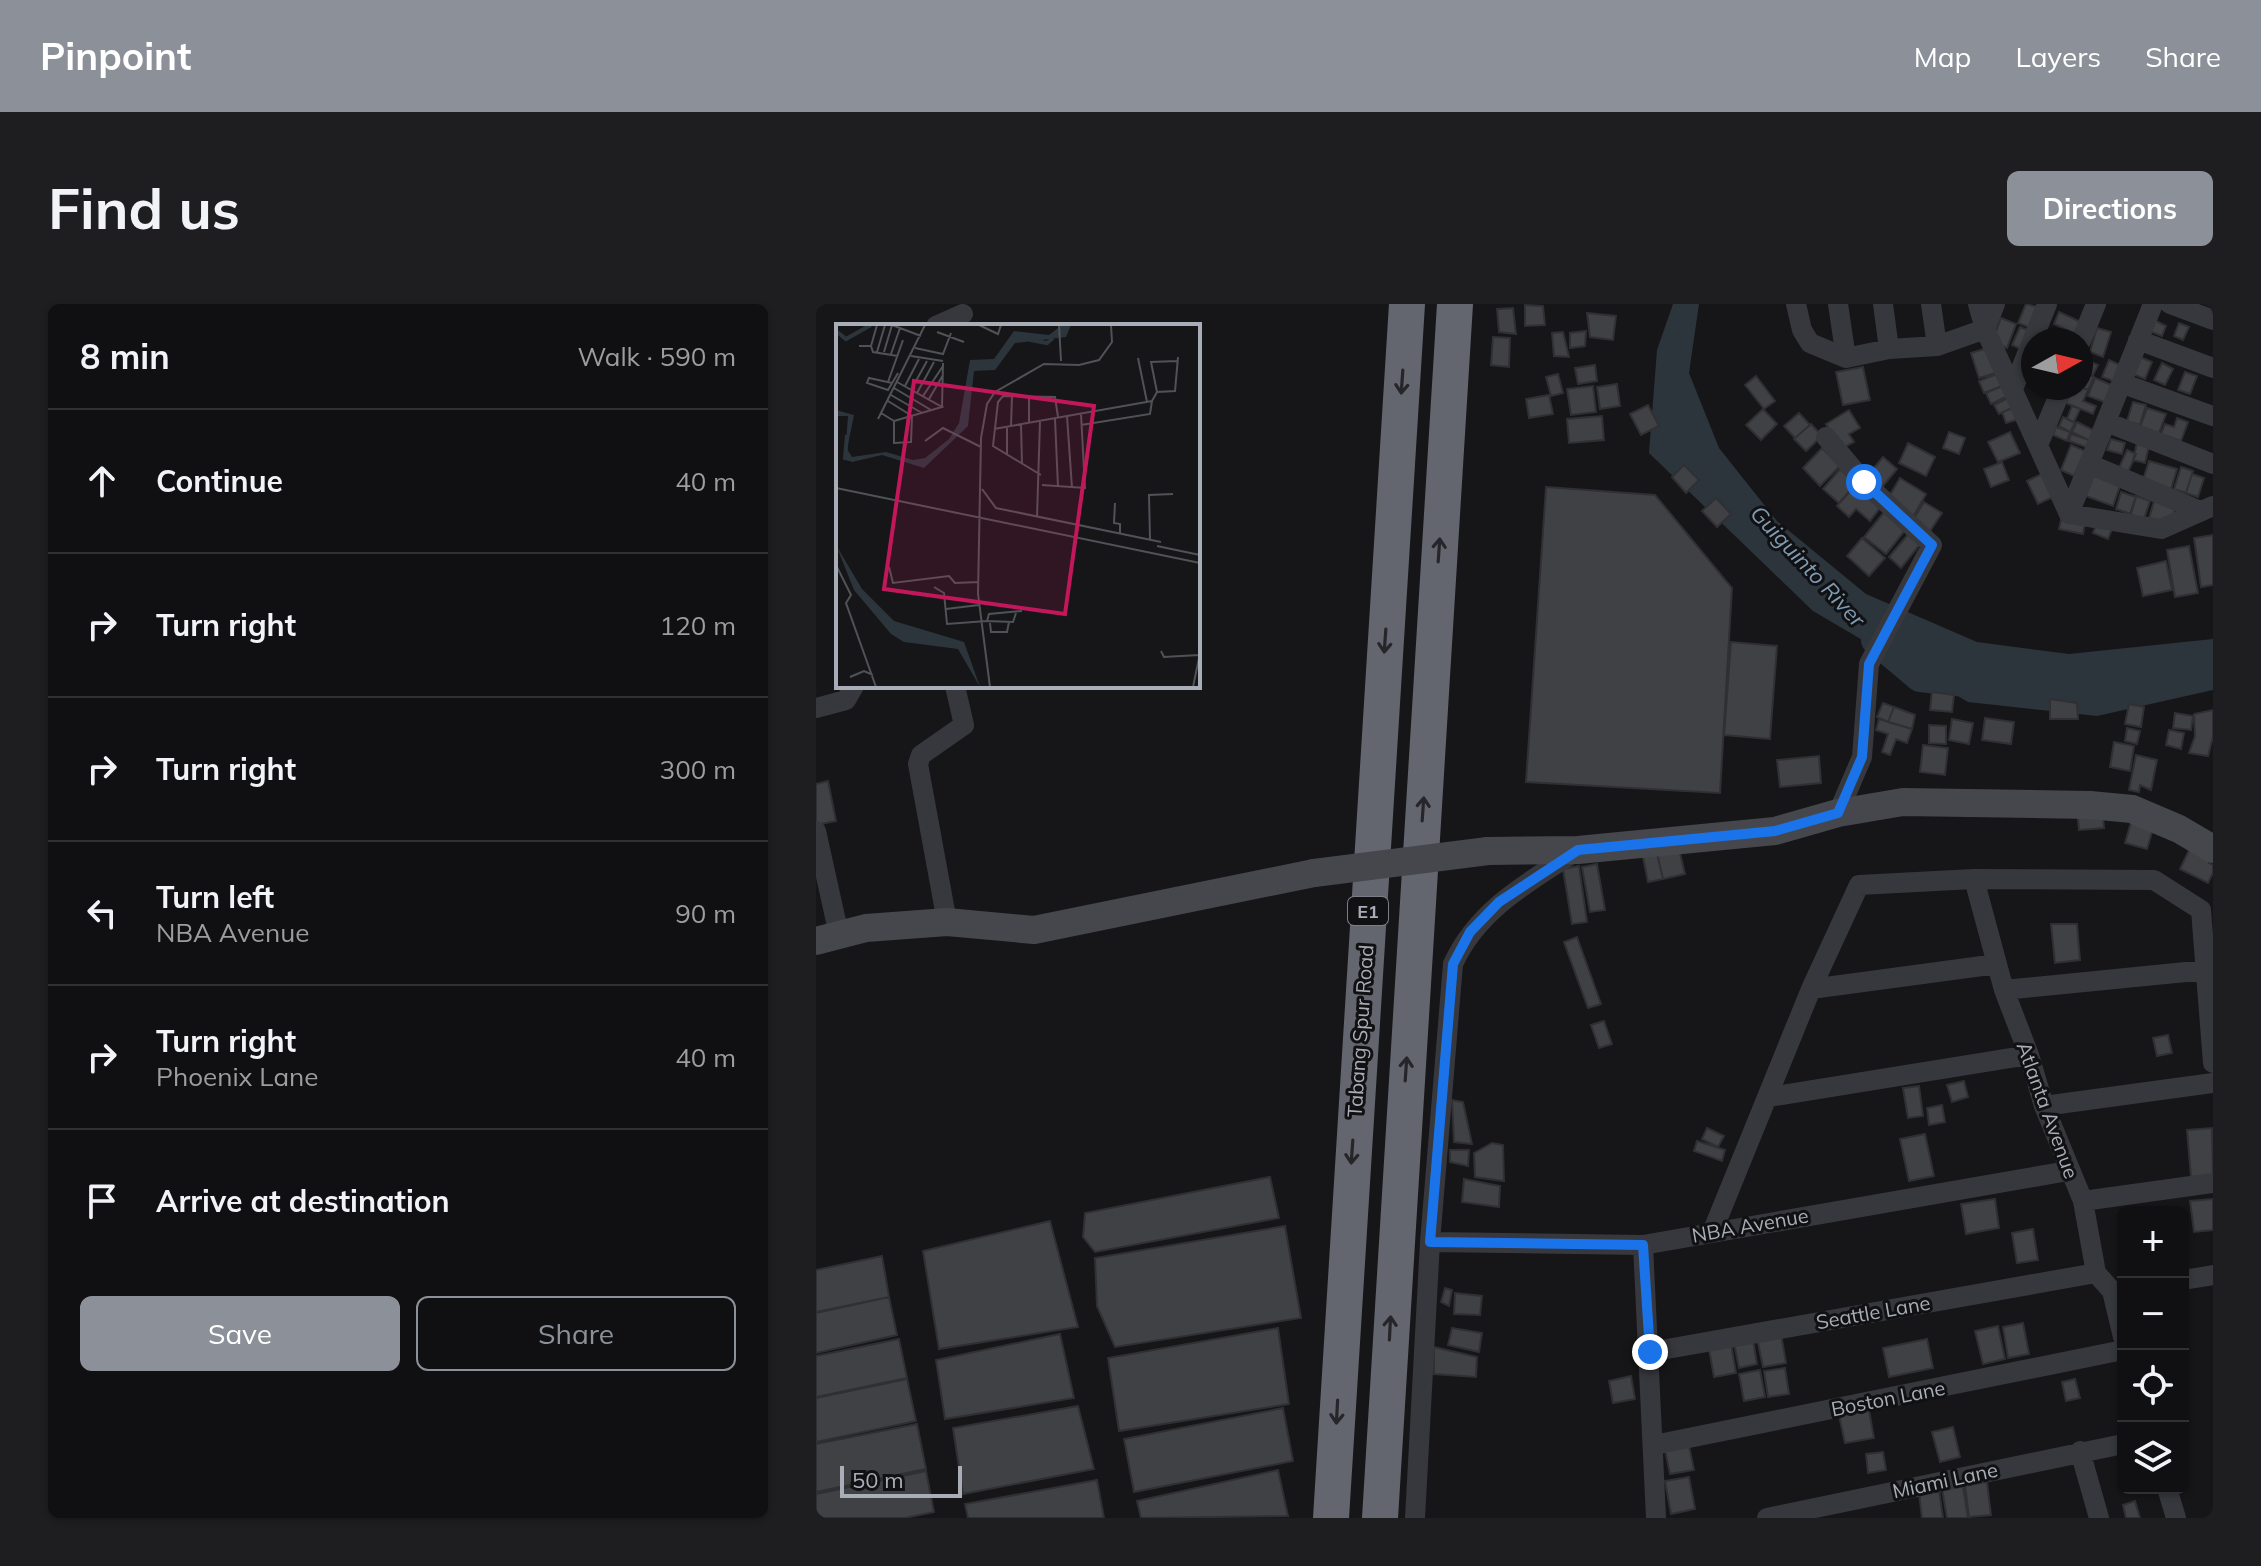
<!DOCTYPE html>
<meta charset="utf-8">
<style>
:root{--surface:#101012;--page:#1e1e20;--text:#f1f3f6;--muted:#9c9d9f;--line:#303032;--accent:#8c9099}
body{margin:0;font-family:Mulish,sans-serif;background:var(--page);color:var(--text)}
.controls{position:absolute;right:24px;bottom:24px;display:grid;overflow:hidden;border-radius:12px;box-shadow:0 2px 6px #0004}
.controls button{width:72px;height:72px;display:grid;place-items:center;padding:0;border:0;border-bottom:2px solid var(--line);background:var(--surface);color:var(--text);font:40px sans-serif}
.compass{position:absolute;left:1205px;top:24px;width:72px;height:72px;border-radius:50%;background:var(--surface);box-shadow:0 2px 6px #0004;rotate:82deg}
.scale{position:absolute;left:24px;bottom:20px;width:122px;box-sizing:border-box;padding-left:8px;border:4px solid #a8adb8;border-top:0;font-size:22px;line-height:28px;white-space:nowrap;color:#a8adb8;-webkit-text-stroke:6px #111113;paint-order:stroke}
.stop{position:absolute;width:24px;height:24px;margin:-18px;border:6px solid #1a73e8;border-radius:50%;background:#fff}
.stop.end{background:#1a73e8;border-color:#fff;box-shadow:0 2px 8px #0008}
.list{margin:0;padding:0;list-style:none}
h2{display:flex;justify-content:space-between;align-items:center;height:104px;margin:0;padding:0 32px;font-size:34px}
h2 small{font-size:26px;font-weight:400;color:var(--muted)}
.list li{display:grid;grid-template-columns:52px 1fr auto;gap:24px;align-items:center;box-sizing:border-box;height:144px;padding:0 32px;border-top:2px solid var(--line)}
.list b{display:block;font-size:30px;white-space:nowrap}
.list p{margin:0;font-size:26px;white-space:nowrap;color:var(--muted)}
.list em{font-size:26px;font-style:normal;color:var(--muted)}
.actions{display:flex;gap:16px;padding:24px 32px}
.actions a{flex:1;padding:18px 0;border:2px solid var(--accent);border-radius:12px;text-align:center;font-size:28px;color:var(--accent)}
.actions .main{background:var(--accent);color:#fff}
.icon{flex:none;width:44px;height:44px;fill:none;stroke:currentColor;stroke-width:2;stroke-linecap:round;stroke-linejoin:round}
.map{position:relative;flex:none;width:1397px;height:1214px;overflow:hidden;border-radius:12px}
header{display:flex;align-items:center;gap:48px;box-sizing:border-box;height:112px;padding:0 40px;background:var(--accent);color:#fff}
header strong{font-size:38px}
nav{display:flex;gap:44px;margin-inline-start:auto;font-size:28px}
.intro{display:flex;align-items:center;justify-content:space-between;box-sizing:border-box;height:192px;padding:0 48px}
h1{margin:0;font-size:56px}
.button{padding:20px 36px;border-radius:12px;background:var(--accent);color:#fff;font-size:28px;font-weight:700}
main{display:flex;gap:48px;padding:0 48px}
aside{flex:1;background:var(--surface);border-radius:12px;box-shadow:0 2px 6px #0004}
.map>svg:first-child{display:block}
</style>
<header>
<strong>Pinpoint</strong>
<nav><a>Map</a><a>Layers</a><a>Share</a></nav>
</header>
<div class="intro"><h1>Find us</h1><a class="button">Directions</a></div>
<main>
<aside>
<h2>8 min<small>Walk · 590 m</small></h2>
<ul class="list">
<li><svg class="icon" aria-label="ahead" viewBox="0 0 24 24"><path d="M12 20V5M6 11l6-6 6 6"/></svg><div><b>Continue</b></div><em>40 m</em></li>
<li><svg class="icon" aria-label="right" viewBox="0 0 24 24"><path d="M7 20v-9h11M14 6l5 5-5 5"/></svg><div><b>Turn right</b></div><em>120 m</em></li>
<li><svg class="icon" aria-label="right" viewBox="0 0 24 24"><path d="M7 20v-9h11M14 6l5 5-5 5"/></svg><div><b>Turn right</b></div><em>300 m</em></li>
<li><svg class="icon" aria-label="left" viewBox="0 0 24 24"><path d="M17 20v-9H6M10 6l-5 5 5 5"/></svg><div><b>Turn left</b><p>NBA Avenue</p></div><em>90 m</em></li>
<li><svg class="icon" aria-label="right" viewBox="0 0 24 24"><path d="M7 20v-9h11M14 6l5 5-5 5"/></svg><div><b>Turn right</b><p>Phoenix Lane</p></div><em>40 m</em></li>
<li><svg class="icon" aria-label="arrive" viewBox="0 0 24 24"><path d="M6 21V4h12l-3 4 3 4H6"/></svg><div><b>Arrive at destination</b></div></li>
</ul>
<div class="actions"><a class="main">Save</a><a>Share</a></div>
</aside>
<div class="map">
<svg width="1397" height="1214" viewBox="0 0 1397 1214">
<rect width="100%" height="100%" fill="#161618"/>
<path fill="#2c353c" d="M857 0H883L873 69 903 144 961 217 1050 290 1161 338 1253 350 1397 335V386L1281 412 1152 398 997 307 833 149 841 46Z"/>
<g fill="none" stroke-linecap="round" stroke-linejoin="round">
<path stroke="#2c353c" stroke-width="30" d="M1060 336 1104 373 1150 378"/>
</g>
<path fill="#404145" stroke="#303034" stroke-width="2" d="M1210 0 1226 4 1218 25 1202 19Z
M709 1 727 2 729 21 709 22Z
M697 4 700 30 683 28 681 5Z
M1243 8 1267 19 1261 31 1238 20Z
M771 9 800 12 797 36 774 33Z
M1185 14 1200 20 1191 44 1176 38Z
M1338 16 1350 22 1346 32 1333 27Z
M1363 19 1373 23 1367 36 1358 32Z
M1204 23 1217 28 1209 47 1196 41Z
M1281 24 1295 28 1287 53 1274 48Z
M770 27 769 42 754 44V29Z
M747 28 753 53 738 52 736 29Z
M677 33 694 34 693 63 675 61Z
M1175 43 1183 68 1163 74 1155 49Z
M1324 53 1336 58 1329 75 1317 70Z
M1268 55 1282 61 1277 71 1265 65Z
M1293 56 1304 61 1298 77 1286 73Z
M1346 59 1357 65 1349 81 1338 76Z
M779 61 781 77 762 80 759 64Z
M1047 63 1054 96 1027 101 1020 68Z
M1265 67 1278 73 1272 86 1265 83Z
M1186 68 1191 80 1168 89 1163 77Z
M1369 68 1381 72 1374 90 1362 86Z
M742 70 747 89 735 92 730 73Z
M940 72 959 97 948 105 929 81Z
M1279 74 1298 82 1291 99 1272 92Z
M801 80 804 102 784 105 781 83Z
M1191 80 1196 90 1175 100 1170 89Z
M777 82 780 108 755 111 751 85Z
M1265 83 1272 86 1267 97 1280 102 1277 110 1250 99 1256 84Z
M733 91 737 110 713 114 710 95Z
M1198 91 1202 101 1183 110 1178 101Z
M1317 98 1330 101 1324 121 1311 117Z
M832 101 843 122 825 131 814 110Z
M1203 102 1207 114 1190 119 1186 108Z
M1256 102 1264 105 1258 118 1251 115Z
M1331 104 1350 110 1343 129 1324 123Z
M947 105 961 120 945 136 930 121Z
M1033 106 1044 124 1033 130 1038 138 1025 145 1010 120Z
M983 109 994 121 979 134 968 122Z
M786 112 788 136 753 139 751 115Z
M1247 113 1259 119 1254 128 1243 122Z
M1361 114 1372 118 1365 137 1345 130 1349 120 1358 123Z
M1261 118 1279 127 1274 137 1256 128Z
M995 120 1006 132 990 147 978 135Z
M1240 123 1254 128 1251 137 1237 131Z
M1133 128 1149 134 1143 150 1127 144Z
M1194 128 1204 149 1182 158 1172 138Z
M1255 130 1273 136 1270 143 1253 137Z
M1295 135 1309 139 1306 150 1291 146Z
M1092 139 1119 153 1110 172 1083 159Z
M1321 139 1333 142 1329 159 1317 156Z
M1255 141 1269 147 1258 172 1245 166Z
M1006 144 1024 162 1004 182 987 164Z
M1311 146 1320 150 1312 168 1303 164Z
M1067 153 1081 165 1062 188 1048 176Z
M1333 157 1361 165 1355 185 1327 176Z
M1186 158 1193 176 1175 183 1168 165Z
M868 161 883 176 870 189 856 173Z
M1365 163 1377 167 1370 189 1358 185Z
M1024 165 1040 180 1023 199 1007 185Z
M1276 165 1306 176 1297 202 1267 191Z
M1230 168 1241 191 1222 200 1211 177Z
M1376 170 1388 174 1382 193 1370 189Z
M1084 174 1110 190 1097 213 1071 196Z
M1040 180 1067 200 1054 217 1040 205 1033 213 1021 202Z
M730 183 839 191 916 284 904 489 710 478Z
M1305 188 1320 193 1315 210 1300 205Z
M1320 192 1334 197 1328 215 1314 210Z
M900 194 915 210 901 223 886 207Z
M1339 194 1360 202 1354 221 1333 214Z
M1108 198 1126 209 1114 227 1097 216Z
M1248 202 1271 207 1267 230 1243 225Z
M1069 207 1091 224 1070 250 1048 233Z
M1285 209 1300 215 1292 235 1277 229Z
M1094 228 1106 238 1085 264 1073 253Z
M1397 231V281L1385 283 1378 234Z
M1046 234 1069 254 1053 272 1031 252Z
M1373 242 1382 289 1359 293 1351 246Z
M1350 257 1356 286 1327 292 1321 264Z
M915 338 961 342 954 435 908 431Z
M1116 388 1138 391 1136 408 1114 406Z
M1234 395 1261 399 1262 415H1234Z
M1067 399 1078 403 1072 418 1061 413Z
M1313 400 1328 403 1325 423 1309 420Z
M1078 403 1099 411 1096 425 1072 418Z
M1397 406V433L1392 452 1373 449 1379 432 1378 410Z
M1359 409 1377 412 1375 426 1357 424Z
M1169 414 1198 418 1195 440 1166 436Z
M1063 415 1096 425 1091 439 1080 435 1074 451 1066 448 1072 430 1060 426Z
M1136 415 1157 419 1153 440 1133 436Z
M1113 421 1130 422V440L1113 439Z
M1311 424 1324 427 1321 440 1309 437Z
M1353 426 1368 429 1365 445 1350 441Z
M1298 438 1318 442 1314 467 1294 463Z
M1107 441 1132 444 1129 471 1104 468Z
M1320 451 1341 456 1335 486 1324 481 1323 488 1313 486Z
M1003 452 1005 479 964 483 961 456Z
M12 477 20 517 0 521V480Z
M1286 503 1288 524 1263 526 1261 506Z
M1318 508 1340 515 1331 545 1309 539Z
M1378 536 1397 550 1393 559 1397 561V569L1392 579 1364 565Z
M862 541 869 570 847 575 840 545Z
M840 545 847 575 832 578 826 548Z
M781 560 789 606 774 608 766 563Z
M763 562 771 618 756 620 747 565Z
M1235 620H1261L1264 656 1239 659Z
M761 633 785 700 772 704 748 638Z
M788 717 796 740 783 744 775 721Z
M1352 731 1356 749 1341 752 1337 734Z
M1148 777 1152 793 1136 798 1131 781Z
M1103 782 1107 812 1092 814 1087 784Z
M636 796 647 798 656 840 638 838Z
M1126 801 1129 818 1113 821 1111 804Z
M891 824 908 832 902 843 886 835Z
M1396 824 1397 871 1375 873 1371 826Z
M1109 830 1118 872 1093 877 1084 835Z
M881 837 909 846 906 857 878 847Z
M676 839 687 841 688 877 659 873 658 849Z
M634 846H653L652 862 634 858Z
M454 873 463 914 279 948 267 933 269 909Z
M648 875 684 882 683 903 646 898Z
M1179 895 1183 924 1150 930 1145 900Z
M1397 895V926L1378 928 1374 897Z
M234 917 262 1023 123 1045 107 947Z
M469 922 485 1014 299 1043 281 1002 279 954Z
M1217 925 1222 956 1201 959 1196 929Z
M66 952 73 993 0 1008V966Z
M629 984 636 986 633 1002 625 998Z
M639 989 666 992 664 1011 638 1010Z
M73 993 81 1031 0 1049V1009Z
M1207 1019 1213 1050 1192 1054 1187 1023Z
M1182 1022 1189 1055 1167 1060 1159 1027Z
M462 1024 473 1100 303 1127 292 1054Z
M636 1024 666 1029 663 1048 632 1041Z
M244 1030 258 1094 129 1115 120 1056Z
M965 1030 970 1059 947 1063 941 1034Z
M83 1035 91 1074 0 1093V1052Z
M1111 1035 1117 1064 1073 1073 1067 1044Z
M937 1036 941 1060 923 1064 918 1039Z
M915 1040 920 1069 898 1073 893 1045Z
M618 1043 661 1053 660 1073 618 1070Z
M969 1064 973 1090 952 1093 948 1067Z
M944 1066 949 1093 928 1097 923 1070Z
M815 1072 819 1095 797 1099 793 1077Z
M91 1075 100 1117 0 1138V1094Z
M1259 1075 1264 1094 1250 1097 1246 1078Z
M1052 1101 1058 1134 1029 1139 1022 1107Z
M262 1102 278 1165 147 1190 137 1124Z
M467 1104 477 1157 318 1188 308 1135Z
M101 1120 110 1165 0 1188V1140Z
M1137 1123 1144 1153 1124 1158 1116 1128Z
M872 1137 878 1166 854 1170 848 1141Z
M1067 1148 1070 1166 1052 1169 1050 1150Z
M462 1166 472 1212 325 1214 321 1197Z
M110 1167 118 1208 89 1214H0V1190Z
M873 1173 879 1205 855 1210 849 1177Z
M281 1176 288 1214H152L149 1200Z
M1171 1178 1175 1211 1153 1213 1149 1181Z
M1147 1182 1152 1214H1131L1126 1185Z
M1123 1186 1127 1214H1106L1103 1189Z
M1319 1197 1324 1214H1310L1307 1201Z"/>
<g fill="none" stroke-linecap="round" stroke-linejoin="round">
<path stroke="#37383d" stroke-width="20" d="M980 0 986 26 994 39 1030 54 1073 45 1121 42 1169 25 1179 0
M1022 0 1030 54
M1067 0 1073 45
M1115 0 1121 42
M1162 0 1169 25 1253 210 1337 0
M1354 0 1397 16
M120 22 147 10
M1322 36 1397 64
M1265 37 1280 0
M1305 79 1397 112
M1197 85 1231 0
M1290 118 1397 160
M1010 133 1048 178 1116 241 1053 360 1046 453 1022 509
M1222 141 1246 84
M1273 160 1384 207
M1253 210 1345 225 1397 202
M0 404 30 396 38 382
M0 527 23 631
M1158 575 1188 686 1213 751 1228 802 1267 897 1280 969 1296 987 1307 1033
M131 618 102 460 105 451 148 421 139 382
M995 685 1181 660
M1188 686 1390 666
M953 793 1213 751
M1228 802 1397 779
M1267 897 1397 879
M897 926 995 685 1043 581 1158 575 1338 576 1385 606 1397 759
M614 938 827 941 1252 867
M827 941 840 1214
M1367 976 1397 971
M834 1048 1280 969
M838 1141 1307 1046
M1264 1147 1283 1214
M1351 1184 1360 1214
M599 1214 614 938 637 660C662 605 713 578 762 546
M951 1214 1307 1140"/>
<path stroke="#45474d" stroke-width="28" d="M672 547 762 546 959 527 1022 509 1087 498 1274 501 1316 505 1363 525 1397 545
M0 637 50 624 131 618 218 626 498 569"/>
<path stroke="#63666e" stroke-width="36" d="M515 1214 591 0
M564 1214 639 0"/>
<path stroke="#45474d" stroke-width="28" d="M498 569 672 547"/>
</g>
<defs><path id="oneway-shaft" d="M-6 0H5M1.5-3L5.5 0L1.5 3" fill="none" stroke-width="1.6" stroke-linecap="round" stroke-linejoin="round" transform="scale(2)"/></defs>
<g stroke="#26262a">
<use href="#oneway-shaft" transform="translate(586 78) rotate(94)"/>
<use href="#oneway-shaft" transform="translate(623 246) rotate(-86)"/>
<use href="#oneway-shaft" transform="translate(569 337) rotate(94)"/>
<use href="#oneway-shaft" transform="translate(607 505) rotate(-86)"/>
<use href="#oneway-shaft" transform="translate(590 765) rotate(-86)"/>
<use href="#oneway-shaft" transform="translate(536 848) rotate(94)"/>
<use href="#oneway-shaft" transform="translate(574 1024) rotate(-87)"/>
<use href="#oneway-shaft" transform="translate(521 1108) rotate(93)"/>
</g>
<g fill="none" stroke-linecap="round" stroke-linejoin="round">
<path stroke="#1a73e8" stroke-width="10" d="M834 1048 827 941 614 938 637 660 654 628 683 598 762 546 959 527 1022 509 1046 453 1053 360 1116 241 1048 178"/>
</g>
<g text-anchor="middle" dominant-baseline="central" stroke-width="6" stroke-linejoin="round" paint-order="stroke">
<rect fill="#111113" stroke="#7b7e86" stroke-width="2" x="532" y="593" width="40" height="28" rx="6"/>
<g font-size="18" font-weight="bold" fill="#a8adb8">
<text x="552" y="607">E1</text>
</g>
<g font-size="20" fill="#a8adb8" stroke="#111113">
<text transform="translate(544 727) rotate(-86)">Tabang Spur Road</text>
<text transform="translate(1232 806) rotate(70)">Atlanta Avenue</text>
<text transform="translate(934 921) rotate(-10)">NBA Avenue</text>
<text transform="translate(1057 1008) rotate(-10)">Seattle Lane</text>
<text transform="translate(1072 1094) rotate(-11)">Boston Lane</text>
<text transform="translate(1129 1176) rotate(-12)">Miami Lane</text>
</g>
<g font-size="22" font-style="italic" fill="#7f9bb3" stroke="#111113">
<text transform="translate(992 262) rotate(47)">Guiguinto River</text>
</g>
</g>
<g transform="translate(20 20)">
<rect width="364" height="364" fill="#161618"/>
<path d="M226 1H235L230 13 179 19 159 46 138 47 132 102 88 144 46 131 16 138 9 133 12 92H0V86L18 91 11 125 16 133 50 128 77 136 89 134 113 115 123 99 134 36 158 35 178 7 213 11ZM0 221 26 265 58 297 128 318 144 363 122 325 68 318 55 310 18 266Z" fill="#2c353c"/>
<path fill="none" stroke="#2c353c" stroke-width="4" d="M0 7 10 15 35 1M194 16 211 19 217 14M11 111 9 134 18 136"/>
<path fill="none" stroke="#505258" stroke-width="2" d="M56 1 85 12M143 1 162 10 165 1M223 1 225 37M101 8 128 18M23 22H35L41 1M35 22 37 28 62 32M79 24 107 30 115 9M41 28 49 1M48 28 56 1M55 30 64 4M75 32 107 37M302 34 311 78M52 58 67 16M56 59 33 54 31 59 52 66 62 49M69 62 83 35M58 64 95 86M75 66 91 37M321 68 315 38 341 37M81 69 98 38M55 71 86 89M87 72 107 42M93 75 107 51M316 77 321 68 339 67 342 33M106 83 107 39M45 89 58 97V119L75 118 76 92 52 77M231 92 236 164M42 95 89 1M219 95 222 163M58 97 106 83 61 58M193 99V73M185 100 186 140M245 101 314 90 316 77M175 102 176 72M158 105 316 77M89 117 107 104 145 123M171 131V103M205 151 157 122 162 78 167 72 219 73 222 93M206 161 249 164 245 90M0 164 364 239M146 165 160 184 325 218M279 179 278 199 284 200V210M201 193 204 97M314 215 313 171 337 170M321 222 364 231M0 241 15 271 10 279 40 363M53 243 57 259 113 252 119 259 143 258M98 263 108 269 111 300 151 297M110 285 143 281M180 289 177 298 151 297 153 290 186 287M154 299 155 308H171L173 298M325 327 328 333 363 331M14 353 28 347 37 351M154 363 142 270 145 114 151 80 159 68 208 40 243 41 263 36 276 18 275 1M357 363 364 329"/>
<path fill="#c2185b" fill-opacity="0.15" stroke="#c2185b" stroke-width="4" d="M78 57 258 82 229 290 48 265Z"/>
<rect width="364" height="364" fill="none" stroke="#a8adb8" stroke-width="4"/>
</g>
</svg>
<div class="controls">
<button>+</button>
<button>−</button>
<button><svg class="icon" aria-label="locate" viewBox="0 0 24 24"><circle cx="12" cy="12" r="6"/><path d="M12 2v4M12 18v4M2 12h4M18 12h4"/></svg></button>
<button><svg class="icon" aria-label="layers" viewBox="0 0 24 24"><path d="M12 4l9 5-9 5-9-5zM3 14l9 5 9-5"/></svg></button>
</div>
<svg class="compass" viewBox="-18 -18 36 36"><path d="M0-13l5 13h-10z" fill="#e53935"/><path d="M0 13l5-13h-10z" fill="#9c9d9f"/></svg>
<div class="scale">50 m</div>
<div class="stop" style="left:1048px;top:178px"></div>
<div class="stop end" style="left:834px;top:1048px"></div>
</div>
</main>
